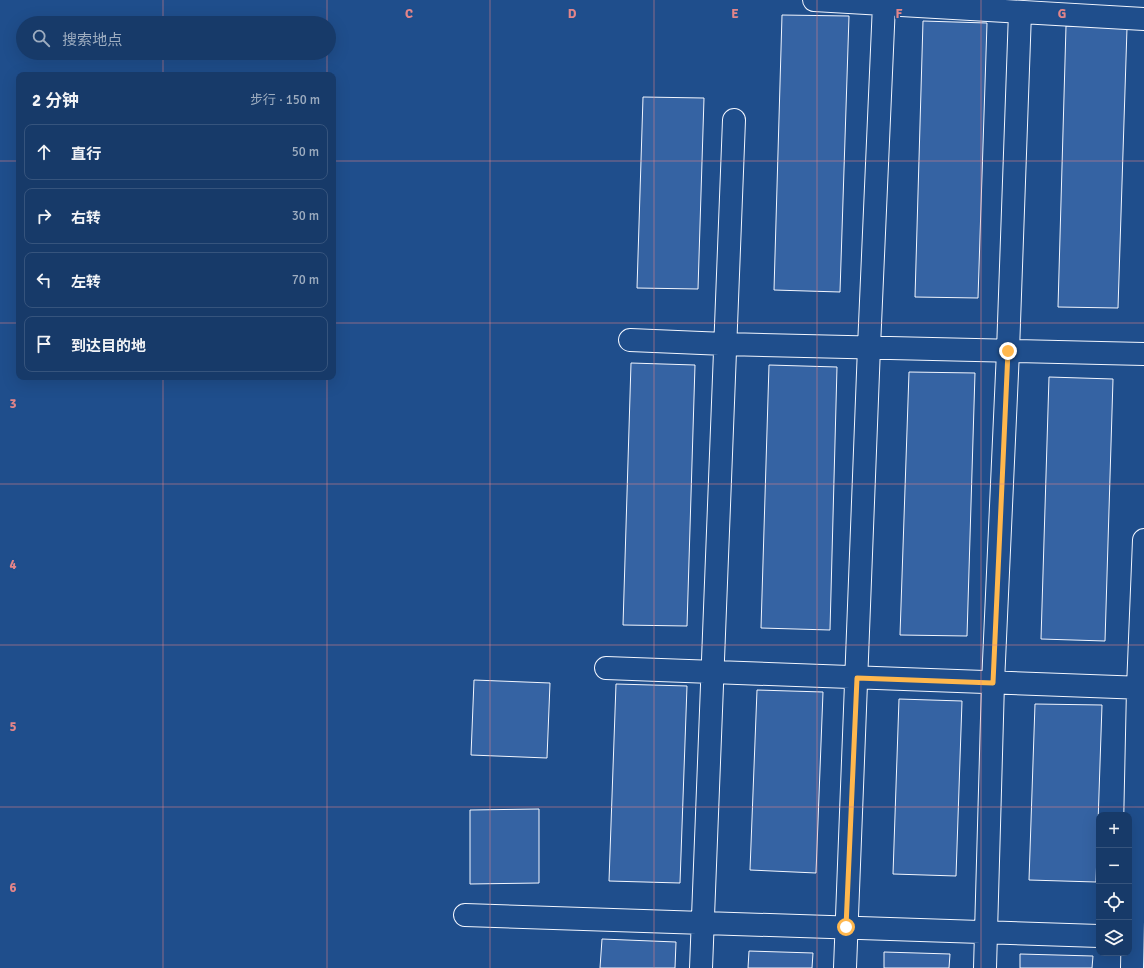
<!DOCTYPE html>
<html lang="zh">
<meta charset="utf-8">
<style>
:root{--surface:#173a69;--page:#244571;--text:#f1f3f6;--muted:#9eadc0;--line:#36547d}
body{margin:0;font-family:Signika,"Noto Sans SC",sans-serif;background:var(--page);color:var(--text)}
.controls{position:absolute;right:12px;bottom:12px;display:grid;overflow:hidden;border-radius:8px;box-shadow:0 4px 16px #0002}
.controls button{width:36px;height:36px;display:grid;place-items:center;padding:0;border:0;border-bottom:1px solid var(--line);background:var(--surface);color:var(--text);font:20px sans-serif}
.stop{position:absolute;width:12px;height:12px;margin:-9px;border:3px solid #ffb74d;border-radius:50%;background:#fff}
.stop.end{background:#ffb74d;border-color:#fff;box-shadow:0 1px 4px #0008}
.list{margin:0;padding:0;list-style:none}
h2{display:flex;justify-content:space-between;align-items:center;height:52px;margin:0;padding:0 16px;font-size:17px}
h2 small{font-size:13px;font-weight:400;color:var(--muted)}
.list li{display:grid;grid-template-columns:26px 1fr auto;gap:12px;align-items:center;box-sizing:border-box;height:56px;margin:0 8px 8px;padding:0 8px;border:1px solid var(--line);border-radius:8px}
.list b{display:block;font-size:15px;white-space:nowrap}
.list em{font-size:13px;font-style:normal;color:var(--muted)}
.icon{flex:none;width:22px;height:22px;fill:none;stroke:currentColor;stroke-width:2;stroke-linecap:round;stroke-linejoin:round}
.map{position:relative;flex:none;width:1144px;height:968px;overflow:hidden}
.search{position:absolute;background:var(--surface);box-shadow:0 4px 16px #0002;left:16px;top:16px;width:320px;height:44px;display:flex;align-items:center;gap:10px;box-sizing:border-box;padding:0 14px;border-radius:22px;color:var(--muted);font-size:15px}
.panel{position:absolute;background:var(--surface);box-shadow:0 4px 16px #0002;left:16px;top:72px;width:320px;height:308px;border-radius:8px}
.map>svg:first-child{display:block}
</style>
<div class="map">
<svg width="1144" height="968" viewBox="0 0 1144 968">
<rect width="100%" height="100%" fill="#1f4e8c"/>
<path fill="#3563a3" stroke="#f2f6ff" d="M782 15 849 16 840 292 774 290Z
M923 21 987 23 978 298 915 297Z
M1066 26 1127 28 1118 308 1058 307Z
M643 97 704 98 698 289 637 288Z
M631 363 695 365 687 626 623 625Z
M769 365 837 367 830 630 761 628Z
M909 372 975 373 967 636 900 635Z
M1049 377 1113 379 1105 641 1041 639Z
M474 680 550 683 547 758 471 755Z
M616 684 687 686 680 883 609 881Z
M757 690 823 692 816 873 750 870Z
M899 699 962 701 956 876 893 874Z
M1035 704 1102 705 1096 882 1029 880Z
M539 809V883L470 884V810Z
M602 939 676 942 675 968H600Z
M749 951 813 953 812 968H748Z
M884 952 950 954 949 968H884Z
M1020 954 1093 956 1092 968H1020Z"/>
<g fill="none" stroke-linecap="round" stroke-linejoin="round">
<defs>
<path id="minor" d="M814 0 1144 19
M630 340 725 344 1144 354
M606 668 1144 688
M465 915 1099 936
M701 968 734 120
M845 968 869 347 884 4
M985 968 993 683 1008 351 1020 12
M1132 968 1138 688 1144 540"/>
</defs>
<use href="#minor" stroke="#f2f6ff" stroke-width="24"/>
<use href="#minor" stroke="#1f4e8c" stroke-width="22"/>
</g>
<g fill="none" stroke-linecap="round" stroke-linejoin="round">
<path stroke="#ffb74d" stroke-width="5" d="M846 927 857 678 993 683 1008 351"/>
</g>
<path fill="none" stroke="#e38589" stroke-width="1" stroke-opacity="0.55" d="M163 0V23M327 0V23M490 0V968M654 0V968M817 0V968M981 0V968M163 53V75M327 53V75M0 161H19M333 161H1144M0 323H19M333 323H1144M163 377V968M327 377V968M0 484H1144M0 645H1144M0 807H1144"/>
<g font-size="13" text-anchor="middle" font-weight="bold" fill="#e38589" stroke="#1f4e8c" stroke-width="3" stroke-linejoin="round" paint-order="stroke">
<text x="409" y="18">C</text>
<text x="572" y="18">D</text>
<text x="735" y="18">E</text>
<text x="899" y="18">F</text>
<text x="1062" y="18">G</text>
<text x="13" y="408">3</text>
<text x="13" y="569">4</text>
<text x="13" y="731">5</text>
<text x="13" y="892">6</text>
</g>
</svg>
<div class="controls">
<button>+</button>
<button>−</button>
<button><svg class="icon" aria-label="locate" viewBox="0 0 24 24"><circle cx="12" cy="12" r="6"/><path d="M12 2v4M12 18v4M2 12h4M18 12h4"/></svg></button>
<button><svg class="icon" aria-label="layers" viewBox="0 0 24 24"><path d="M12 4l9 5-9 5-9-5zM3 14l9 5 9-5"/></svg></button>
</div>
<div class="stop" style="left:846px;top:927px"></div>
<div class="stop end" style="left:1008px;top:351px"></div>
<div class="search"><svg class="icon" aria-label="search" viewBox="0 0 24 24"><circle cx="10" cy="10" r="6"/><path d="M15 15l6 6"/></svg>搜索地点</div>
<section class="panel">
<h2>2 分钟<small>步行 · 150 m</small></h2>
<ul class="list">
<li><svg class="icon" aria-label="ahead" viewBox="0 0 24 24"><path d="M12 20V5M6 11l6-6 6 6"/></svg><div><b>直行</b></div><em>50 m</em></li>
<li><svg class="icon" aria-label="right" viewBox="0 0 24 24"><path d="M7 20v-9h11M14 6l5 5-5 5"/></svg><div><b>右转</b></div><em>30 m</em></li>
<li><svg class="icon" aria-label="left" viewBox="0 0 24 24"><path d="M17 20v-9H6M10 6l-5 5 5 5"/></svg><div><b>左转</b></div><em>70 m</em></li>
<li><svg class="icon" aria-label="arrive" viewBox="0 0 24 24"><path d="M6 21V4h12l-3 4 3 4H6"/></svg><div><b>到达目的地</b></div></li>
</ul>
</section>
</div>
